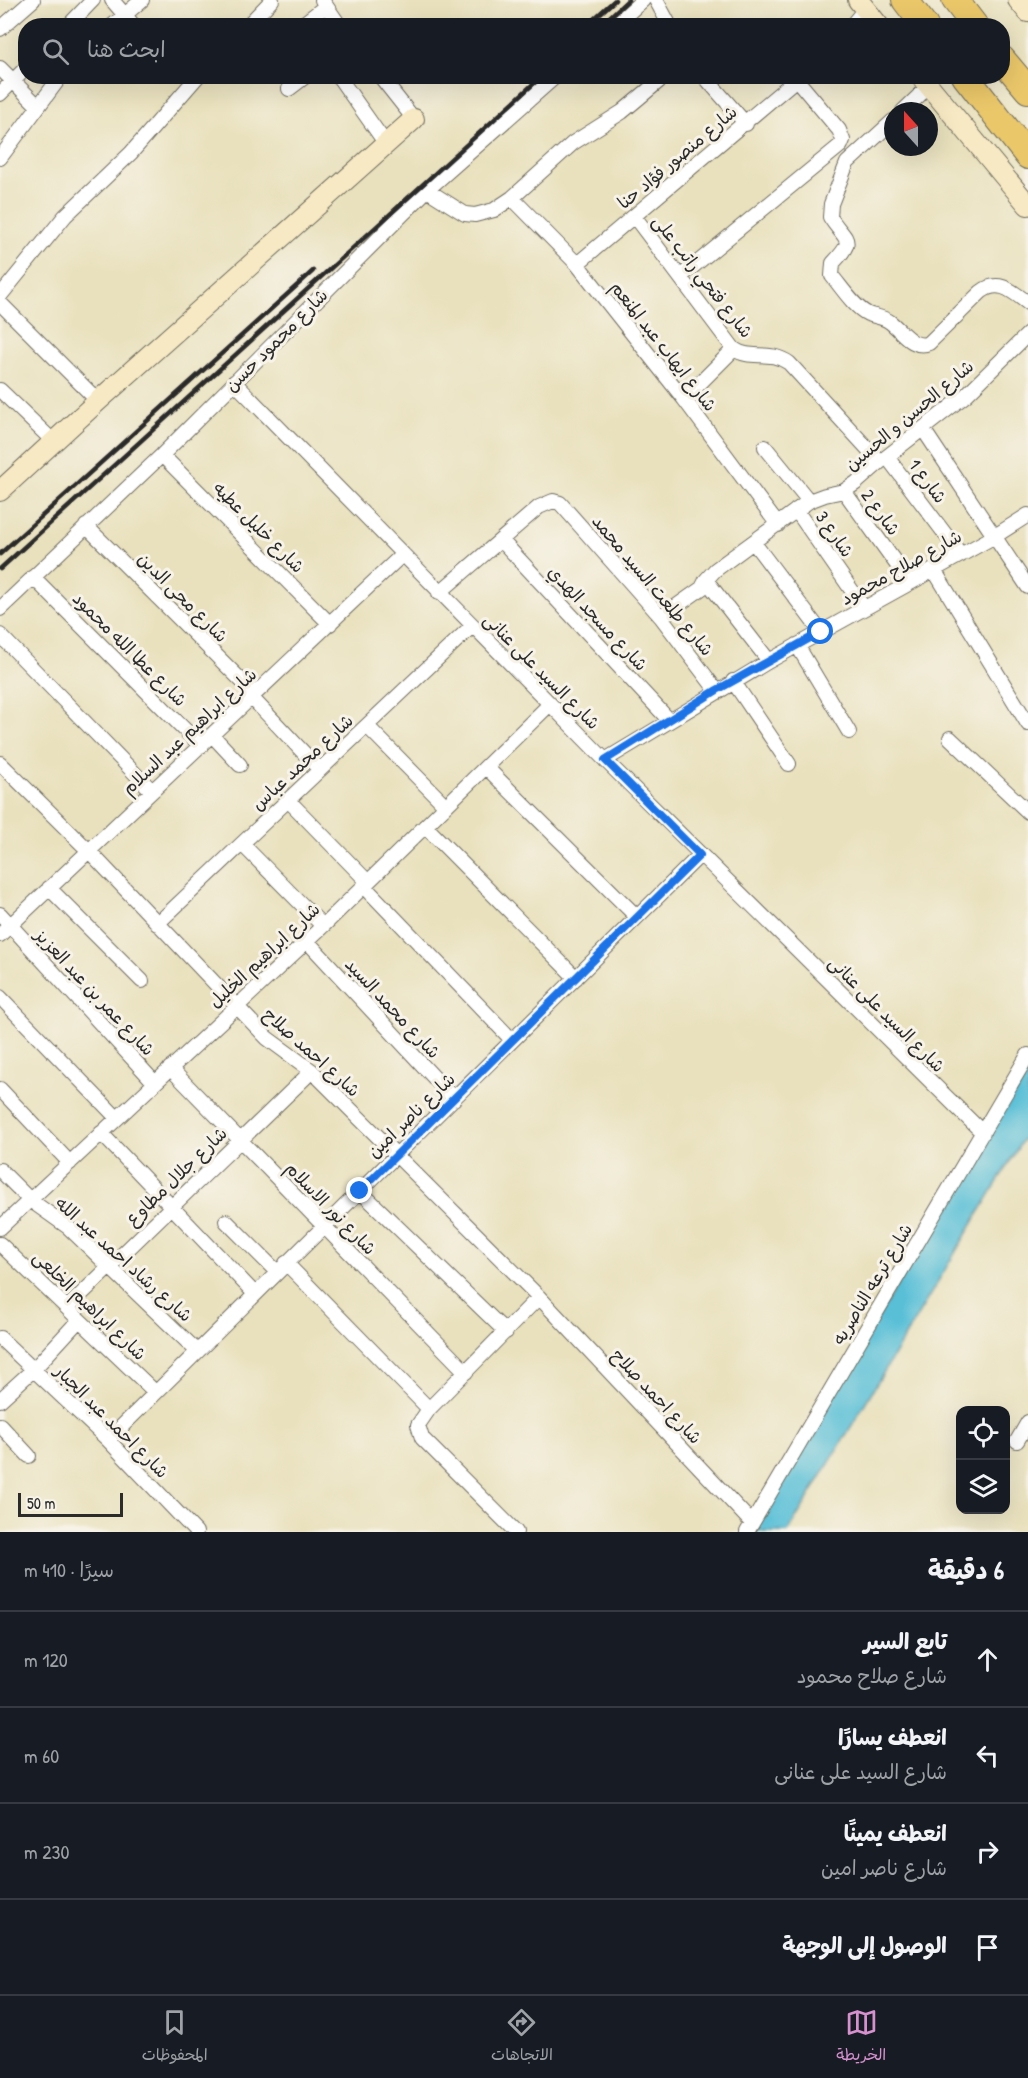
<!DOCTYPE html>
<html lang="ar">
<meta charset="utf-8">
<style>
:root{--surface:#171b24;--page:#242831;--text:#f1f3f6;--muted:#9ea1a6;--line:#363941;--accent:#d690ce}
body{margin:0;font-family:"Patrick Hand","Playpen Sans Arabic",sans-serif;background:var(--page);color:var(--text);direction:rtl}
.controls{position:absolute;right:18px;bottom:18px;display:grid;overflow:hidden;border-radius:12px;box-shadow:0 6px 24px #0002}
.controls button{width:54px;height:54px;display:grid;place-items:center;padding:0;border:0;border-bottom:2px solid var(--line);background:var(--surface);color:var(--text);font:30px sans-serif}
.compass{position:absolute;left:884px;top:102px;width:54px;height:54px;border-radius:50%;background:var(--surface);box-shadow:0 6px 24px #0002;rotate:339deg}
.scale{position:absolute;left:18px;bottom:15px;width:105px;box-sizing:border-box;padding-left:6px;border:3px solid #2b2b2b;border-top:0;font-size:16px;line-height:21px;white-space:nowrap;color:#2b2b2b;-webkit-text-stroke:4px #f7f3e8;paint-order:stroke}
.stop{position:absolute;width:18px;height:18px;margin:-14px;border:4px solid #1a73e8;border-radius:50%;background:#fff}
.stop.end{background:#1a73e8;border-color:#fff;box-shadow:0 2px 6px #0008}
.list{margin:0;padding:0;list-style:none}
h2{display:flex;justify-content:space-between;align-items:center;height:78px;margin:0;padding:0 24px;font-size:26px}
h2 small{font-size:20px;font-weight:400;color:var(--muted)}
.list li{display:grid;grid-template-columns:39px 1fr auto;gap:18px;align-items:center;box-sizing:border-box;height:96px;padding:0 24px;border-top:2px solid var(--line)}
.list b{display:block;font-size:22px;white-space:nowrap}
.list p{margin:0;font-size:20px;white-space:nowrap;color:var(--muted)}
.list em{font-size:20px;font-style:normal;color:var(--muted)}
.icon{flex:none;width:33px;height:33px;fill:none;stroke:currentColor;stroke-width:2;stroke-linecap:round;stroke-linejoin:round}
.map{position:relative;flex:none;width:1028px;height:1532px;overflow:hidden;direction:ltr}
.search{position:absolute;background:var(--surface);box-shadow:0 6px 24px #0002;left:18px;right:18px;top:18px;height:66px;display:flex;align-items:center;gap:15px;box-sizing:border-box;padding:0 21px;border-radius:24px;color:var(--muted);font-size:22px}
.sheet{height:462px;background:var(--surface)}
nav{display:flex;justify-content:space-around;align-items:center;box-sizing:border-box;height:84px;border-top:2px solid var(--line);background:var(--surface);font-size:16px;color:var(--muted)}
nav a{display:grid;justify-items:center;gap:3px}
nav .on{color:var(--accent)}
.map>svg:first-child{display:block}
</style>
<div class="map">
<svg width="1028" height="1532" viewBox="0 0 1028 1532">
<rect width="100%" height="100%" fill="#f7f3e8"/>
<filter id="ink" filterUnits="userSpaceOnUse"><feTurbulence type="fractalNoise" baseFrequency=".0167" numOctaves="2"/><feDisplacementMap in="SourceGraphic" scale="12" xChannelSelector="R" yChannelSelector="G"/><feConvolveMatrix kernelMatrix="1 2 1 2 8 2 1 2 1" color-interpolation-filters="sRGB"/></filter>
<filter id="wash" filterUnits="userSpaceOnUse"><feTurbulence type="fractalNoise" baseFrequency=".008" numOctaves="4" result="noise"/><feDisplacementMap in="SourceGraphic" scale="24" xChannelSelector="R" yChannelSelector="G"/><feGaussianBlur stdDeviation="1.35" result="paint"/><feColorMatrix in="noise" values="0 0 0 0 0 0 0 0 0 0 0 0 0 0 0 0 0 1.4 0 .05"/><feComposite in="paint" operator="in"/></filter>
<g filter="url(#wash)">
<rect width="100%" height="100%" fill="#e9e1bd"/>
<path fill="#59bfd7" stroke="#427581" stroke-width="1.5" d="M1028 1060V1131L788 1532H753Z"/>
</g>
<g filter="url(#ink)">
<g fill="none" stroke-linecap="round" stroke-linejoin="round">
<defs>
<path id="street" d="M112 0 134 26
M322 0 340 26
M656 0 670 26
M68 26 93 0
M112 26 142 0
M247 26 272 0
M300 26 326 6
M614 26 643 0
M851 26 865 9
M0 29 33 0
M0 68 38 106
M338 76 386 144
M380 76 414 119
M704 76 746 124
M289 89 306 76
M0 94 26 68
M903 111 929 86
M893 121 847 163 831 204 830 217C845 241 857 238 833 263L832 276C842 288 854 307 868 314 876 317 884 317 890 322 902 331 913 350 929 343L981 292C999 278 1013 292 1028 303
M0 158 61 76
M427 190 465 214 475 215 494 210 512 198 573 143 622 112 665 76
M512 198 577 264 684 399 778 525
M634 216 734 349C751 361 769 349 789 363L880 462
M577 264 800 76
M680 277 841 145 843 140 839 130 797 80
M0 296 65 216 131 153 198 76
M0 303 98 401
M234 382 605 760 983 1133
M0 390 54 442
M684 399 734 349
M923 429 1028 587
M765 447 809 501
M162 455 330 624
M887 457 961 555
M844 491 910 583
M796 510 864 608
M86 526 255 694
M501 540 669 720
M754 543 821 632
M934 570 1028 724
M33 577 201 746
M706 580 769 661
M439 593 539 507 553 501 560 503 661 617 717 691
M0 609 162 455 427 190 556 76
M661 617 702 588 706 580 715 570 809 501 825 495 844 491 856 483 880 462 966 395 1028 334
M0 635 152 791
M797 645 849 732
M733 681 789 764
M252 698 320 770
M367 726 446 806
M212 735 240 765
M950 738 1028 812
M605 760 769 661 995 536 1028 515
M0 763 89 851 267 1038 312 1071 539 1297 752 1523
M486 767 637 917
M288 800 368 882
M425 826 576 978
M242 844 323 926
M364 886 512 1040
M49 888 142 981
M0 914 155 1083
M157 924 472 626
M0 935 403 554
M307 941 454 1099
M0 997 117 1118
M170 1068 466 1372
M0 1089 70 1163
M101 1133 255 1294
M0 1170 30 1200 68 1227 197 1351
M360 1191 506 1332
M226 1221 277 1272
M0 1228 323 926 550 704
M0 1244 155 1392
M286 1263 429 1409
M67 1308 312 1071
M0 1338 108 1440 196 1532
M0 1400 34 1369 79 1320
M0 1425 29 1456
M108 1440 700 855
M1017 1441 1028 1422
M516 1532 422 1438 418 1425 429 1409 539 1297
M747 1532 1028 1055"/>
<path id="secondary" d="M858 0 879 26
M1018 0 1028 12
M921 76 1028 205
M0 491 98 401 414 119"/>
<path id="highway" d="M905 0 925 26
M955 0 975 26
M1002 59 1028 90
M965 76 1028 156"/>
</defs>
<use href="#street" stroke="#6e6b5e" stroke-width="16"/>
<use href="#secondary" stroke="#6e6b5e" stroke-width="22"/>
<use href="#highway" stroke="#6e6b5e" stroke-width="28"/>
<use href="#street" stroke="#fff" stroke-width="14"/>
<use href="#secondary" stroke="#f7e9c3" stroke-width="20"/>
<use href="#highway" stroke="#eac769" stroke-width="26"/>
<path stroke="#2b2b2b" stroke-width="4.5" d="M586 26 615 0
M600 26 628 0
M0 554 313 271
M0 569 542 76"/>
</g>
</g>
<g fill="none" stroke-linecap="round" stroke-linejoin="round" filter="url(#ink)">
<path stroke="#1a73e8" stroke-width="8" d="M360 1191 700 855 605 760 717 690 821 632"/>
</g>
<g text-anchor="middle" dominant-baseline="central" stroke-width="6" stroke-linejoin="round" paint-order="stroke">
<g font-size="18" fill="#2b2b2b" stroke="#f7f3e8">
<text transform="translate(677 157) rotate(-40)">شارع منصور فؤاد حنا</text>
<text transform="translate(703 276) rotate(52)">شارع فتحي راتب على</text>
<text transform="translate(276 340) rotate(-45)">شارع محمود حسن</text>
<text transform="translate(664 346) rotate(52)">شارع ايهاب عبد المنعم</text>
<text transform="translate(909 415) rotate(-40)">شارع الحسن و الحسين</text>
<text transform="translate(928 481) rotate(53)">شارع 1</text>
<text transform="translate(881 512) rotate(54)">شارع 2</text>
<text transform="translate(259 527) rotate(45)">شارع خليل عطيه</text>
<text transform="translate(835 534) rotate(55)">شارع 3</text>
<text transform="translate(901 567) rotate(-29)">شارع صلاح محمود</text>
<text transform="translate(653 585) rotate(50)">شارع طلعت السيد محمد</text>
<text transform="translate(183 597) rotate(45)">شارع محى الدين</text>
<text transform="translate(598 618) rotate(47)">شارع مسجد الهدي</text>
<text transform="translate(130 649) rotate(45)">شارع عطا الله محمود</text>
<text transform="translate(542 671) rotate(45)">شارع السيد على عنانى</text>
<text transform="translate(189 731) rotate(-43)">شارع ابراهيم عبد السلام</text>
<text transform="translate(302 762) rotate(-43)">شارع محمد عباس</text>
<text transform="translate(264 955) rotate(-43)">شارع ابراهيم الخليل</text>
<text transform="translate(95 992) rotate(47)">شارع عمر بن عبد العزيز</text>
<text transform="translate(393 1008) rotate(47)">شارع محمد السيد</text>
<text transform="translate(887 1014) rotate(45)">شارع السيد على عنانى</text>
<text transform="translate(312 1052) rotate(42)">شارع احمد صلاح</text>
<text transform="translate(411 1115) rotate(-44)">شارع ناصر امين</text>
<text transform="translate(176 1176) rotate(-44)">شارع جلال مطاوع</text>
<text transform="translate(331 1208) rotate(46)">شارع نور الاسلام</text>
<text transform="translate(124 1259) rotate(42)">شارع رشاد احمد عبد الله</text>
<text transform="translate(872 1284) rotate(-59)">شارع ترعه الناصريه</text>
<text transform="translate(90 1305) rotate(44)">شارع ابراهيم الخلعى</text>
<text transform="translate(657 1396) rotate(47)">شارع احمد صلاح</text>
<text transform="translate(112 1421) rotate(45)">شارع احمد عبد الجبار</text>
</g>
</g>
</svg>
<div class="controls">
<button><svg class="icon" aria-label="locate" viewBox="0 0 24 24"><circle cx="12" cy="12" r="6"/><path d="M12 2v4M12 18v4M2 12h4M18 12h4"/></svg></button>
<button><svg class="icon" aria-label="layers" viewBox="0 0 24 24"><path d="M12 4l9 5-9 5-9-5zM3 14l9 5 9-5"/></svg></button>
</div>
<svg class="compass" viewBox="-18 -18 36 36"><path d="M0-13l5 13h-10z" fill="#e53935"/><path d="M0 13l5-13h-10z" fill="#9ea1a6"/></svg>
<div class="scale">50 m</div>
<div class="stop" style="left:821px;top:632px"></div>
<div class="stop end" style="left:360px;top:1191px"></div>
<div class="search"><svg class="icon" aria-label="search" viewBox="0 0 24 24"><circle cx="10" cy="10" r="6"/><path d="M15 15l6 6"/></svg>ابحث هنا</div>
</div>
<section class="sheet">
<h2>6 دقيقة<small>سيرًا · 410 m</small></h2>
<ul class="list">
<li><svg class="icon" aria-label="ahead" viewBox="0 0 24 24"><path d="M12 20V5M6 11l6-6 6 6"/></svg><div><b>تابع السير</b><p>شارع صلاح محمود</p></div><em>120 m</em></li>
<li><svg class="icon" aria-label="left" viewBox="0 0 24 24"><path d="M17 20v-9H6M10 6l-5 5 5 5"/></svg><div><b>انعطف يسارًا</b><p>شارع السيد على عنانى</p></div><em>60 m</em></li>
<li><svg class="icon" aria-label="right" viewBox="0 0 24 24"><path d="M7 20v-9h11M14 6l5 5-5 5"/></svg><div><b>انعطف يمينًا</b><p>شارع ناصر امين</p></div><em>230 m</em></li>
<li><svg class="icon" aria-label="arrive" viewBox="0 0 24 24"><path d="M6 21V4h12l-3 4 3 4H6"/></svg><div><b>الوصول إلى الوجهة</b></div></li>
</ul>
</section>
<nav>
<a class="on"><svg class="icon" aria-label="map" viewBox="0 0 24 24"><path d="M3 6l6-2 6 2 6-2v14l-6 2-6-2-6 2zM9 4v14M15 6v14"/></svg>الخريطة</a>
<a><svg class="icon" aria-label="directions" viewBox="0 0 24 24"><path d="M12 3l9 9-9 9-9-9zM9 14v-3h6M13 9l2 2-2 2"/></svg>الاتجاهات</a>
<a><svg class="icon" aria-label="saved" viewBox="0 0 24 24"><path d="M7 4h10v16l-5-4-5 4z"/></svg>المحفوظات</a>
</nav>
